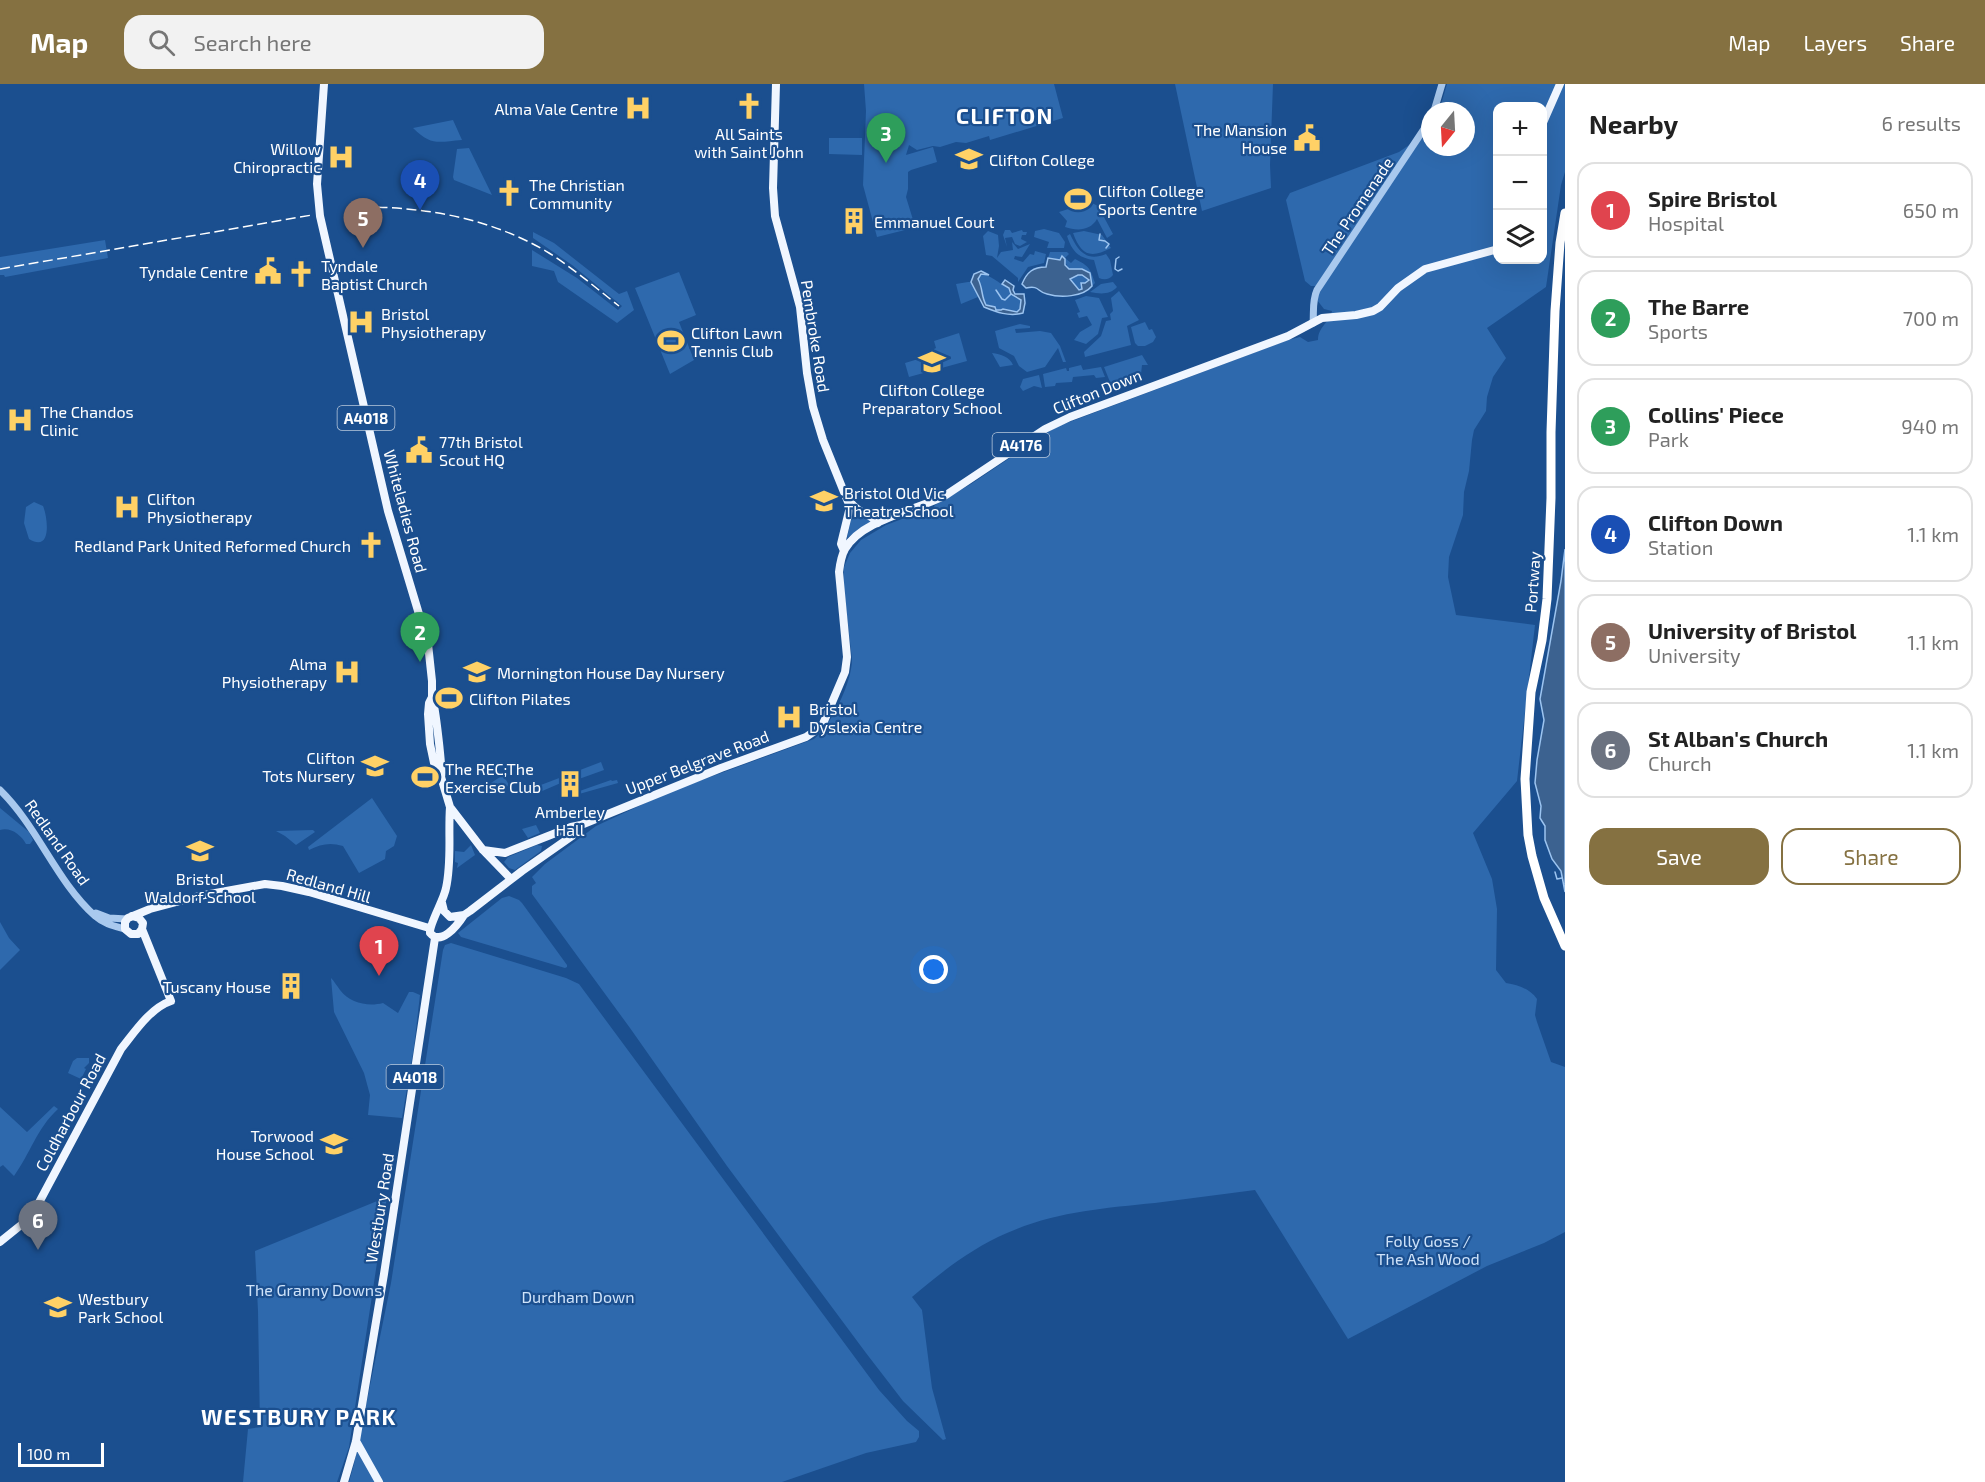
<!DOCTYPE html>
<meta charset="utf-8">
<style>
:root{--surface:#fff;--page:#f2f2f2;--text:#222;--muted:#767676;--line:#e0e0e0;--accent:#857141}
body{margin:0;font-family:"Exo 2",sans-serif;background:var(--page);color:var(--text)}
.controls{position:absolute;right:18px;top:18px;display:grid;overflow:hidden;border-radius:12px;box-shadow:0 6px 24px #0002}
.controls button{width:54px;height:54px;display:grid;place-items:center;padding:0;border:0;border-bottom:2px solid var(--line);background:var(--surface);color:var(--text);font:30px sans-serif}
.compass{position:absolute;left:1421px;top:18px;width:54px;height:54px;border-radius:50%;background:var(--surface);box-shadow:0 6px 24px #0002;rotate:198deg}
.scale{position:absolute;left:18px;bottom:15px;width:86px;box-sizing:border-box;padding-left:6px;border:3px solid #fff;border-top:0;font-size:16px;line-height:21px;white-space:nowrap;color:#fff;-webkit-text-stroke:4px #1b4f8f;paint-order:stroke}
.you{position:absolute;left:934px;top:886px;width:21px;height:21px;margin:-15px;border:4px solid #fff;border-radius:50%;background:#1a73e8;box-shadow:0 0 0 9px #1a73e833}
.badge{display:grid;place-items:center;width:39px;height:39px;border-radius:50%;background:var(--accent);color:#fff;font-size:20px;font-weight:700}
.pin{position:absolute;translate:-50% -50px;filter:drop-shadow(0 2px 3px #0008)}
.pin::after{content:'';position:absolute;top:32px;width:21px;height:18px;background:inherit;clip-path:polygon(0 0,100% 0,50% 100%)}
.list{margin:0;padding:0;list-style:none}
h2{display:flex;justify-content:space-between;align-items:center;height:78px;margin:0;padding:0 24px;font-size:26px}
h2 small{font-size:20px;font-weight:400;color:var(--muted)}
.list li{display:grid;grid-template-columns:39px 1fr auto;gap:18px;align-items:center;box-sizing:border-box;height:96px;margin:0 12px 12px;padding:0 12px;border:2px solid var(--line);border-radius:18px}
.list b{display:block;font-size:22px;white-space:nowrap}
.list p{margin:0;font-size:20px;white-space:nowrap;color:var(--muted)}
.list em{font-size:20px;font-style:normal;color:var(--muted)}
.actions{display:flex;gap:12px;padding:18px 24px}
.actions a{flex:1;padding:14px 0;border:2px solid var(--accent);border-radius:18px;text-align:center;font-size:21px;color:var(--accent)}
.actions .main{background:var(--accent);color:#fff}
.icon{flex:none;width:33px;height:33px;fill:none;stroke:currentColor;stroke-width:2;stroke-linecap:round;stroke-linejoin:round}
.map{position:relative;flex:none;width:1565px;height:1398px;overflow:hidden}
header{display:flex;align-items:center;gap:36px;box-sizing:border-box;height:84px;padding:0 30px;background:var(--accent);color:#fff}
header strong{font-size:28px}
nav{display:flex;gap:33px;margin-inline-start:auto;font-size:21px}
.search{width:420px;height:54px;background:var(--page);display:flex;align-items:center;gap:15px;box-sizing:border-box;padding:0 21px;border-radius:18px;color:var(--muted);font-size:22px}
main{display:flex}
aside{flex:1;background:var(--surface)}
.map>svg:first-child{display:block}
</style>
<header>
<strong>Map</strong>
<div class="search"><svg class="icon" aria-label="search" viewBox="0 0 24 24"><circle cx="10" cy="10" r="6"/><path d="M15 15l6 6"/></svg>Search here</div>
<nav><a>Map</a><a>Layers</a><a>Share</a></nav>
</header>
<main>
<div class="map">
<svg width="1565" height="1398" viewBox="0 0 1565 1398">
<rect width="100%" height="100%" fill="#1b4f8f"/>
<path fill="#2e69ad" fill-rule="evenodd" d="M864 0H1054L1063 34 990 56 989 52 966 59 956 58 940 63 933 62 917 66 909 61 906 71 933 63 937 78 911 86 908 88V105L906 113 914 139 904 142 905 146 877 153 863 101 866 27Z
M1175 0H1273L1270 81 1271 104 1202 127Z
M1447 0H1565V88L1561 101 1546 203 1487 244 1506 274 1493 293 1487 313 1486 327 1474 346 1472 356 1469 387 1464 408 1463 431 1449 473 1448 493 1456 531 1535 541 1517 697 1473 749 1492 795 1497 825 1496 886 1506 899C1518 901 1529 904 1537 915L1535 931 1537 938 1551 978 1565 983V1148L1544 1159 1487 1182 1348 1255 1255 1106C1222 1110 1188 1115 1155 1119 1104 1124 1054 1128 1007 1149 972 1164 940 1189 912 1213L922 1226 932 1304 946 1355 943 1356 903 1317 866 1269 727 1082 630 944 532 810V802L536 799 532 793 545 780 596 742 669 708 814 655C832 640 852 598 852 575L843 498 844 483 850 469 861 456 886 441 902 435 930 429 935 421 971 400 1056 343 1288 256 1300 253 1308 258 1318 256C1318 243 1329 239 1332 227L1324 225 1317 216V213L1323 202H1311L1305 197 1286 116 1290 109 1399 68 1412 59 1427 53 1430 48V63H1466V27H1439ZM1498 22H1542V176H1498Z
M453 36 462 56C438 58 431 62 413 44Z
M829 54H862V71L829 70Z
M469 64 492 111 454 96 453 93 457 65Z
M1090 118 1098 122 1113 150 1107 154 1097 135C1090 147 1077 147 1065 143L1067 137 1059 128Z
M1044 145 1059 149 1065 158 1064 164H1047L1049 158 1034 153 1035 147Z
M1005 146H1010L1012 149 1022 146 1023 148H1027L1026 151H1022L1021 155 1027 158 1020 162 1015 160 1012 153 1005 154 1007 163 1003 151Z
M988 147 998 151 999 162 997 174 1001 168 1013 166 1012 158 1018 165 1030 160 1022 173 1015 172 1014 175 1023 178 1030 170 1034 171 1035 167 1046 170 1044 179 1028 183 1018 198V194L992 172 986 171 983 152Z
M1084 147 1102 151 1111 164C1090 175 1081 171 1073 149Z
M533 148 554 159 619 210 627 207 634 226 617 239 558 198 554 187 532 182V166L577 194 618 226 622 222 572 181 533 154Z
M1070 150C1078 167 1086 178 1106 170L1110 176 1113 191C1109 196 1104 196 1099 194L1094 176C1078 174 1072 167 1067 152Z
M105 156 108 174 5 193 4 191H0V173Z
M1050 168H1067L1069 170 1065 174 1071 179 1075 175C1089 182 1090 184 1095 199L1092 202 1090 189 1082 185H1069L1062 172 1060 176 1048 174Z
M679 188 696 231 679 238 694 276 670 290 635 204Z
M981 190C990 190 999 200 1009 204L1014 213 1021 216 1020 225 1017 228 996 226 995 223 986 221C981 213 981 205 978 196Z
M1077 191H1082L1090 196 1085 199 1082 206H1079L1070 194Z
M968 198H971L978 213 961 220 956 200Z
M1113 198 1117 203C1110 211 1100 210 1090 208L1101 200Z
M1119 207 1139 236 1127 242 1131 261 1085 273 1084 268 1101 252 1106 237 1111 236 1110 230 1113 227 1111 214Z
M1086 212 1099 214 1108 233 1102 234 1098 250 1086 260 1074 256 1080 248 1092 241 1087 232 1079 234 1077 229 1080 228 1075 216Z
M1145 238 1149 246 1152 245 1156 253 1153 258 1145 262H1138L1135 259 1131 243Z
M1020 240 1030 242V244L1015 245 1016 249 1040 247 1051 249 1060 262 1066 278H1063L1058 264 1045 283 1027 288 1019 282 1014 272 999 264 995 247Z
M959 249 967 277 909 293 905 279 935 270 934 265 936 264 934 257Z
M992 269C1001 270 1010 273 1013 281L1000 283Z
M1142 271 1148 281H1142L1141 290 1112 303 1104 283Z
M1081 281 1083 286 1101 283 1105 293 1096 294 1094 291 1073 293 1072 298 1056 299 1055 302 1045 303 1043 290 1066 284 1067 287H1069V284Z
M1039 291 1042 304 1034 302 1023 307 1020 303 1023 295Z
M34 418 43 422C48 434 52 469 29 455L24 439 26 423Z
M861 432 871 437 847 454 851 436Z
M601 678 604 686 579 695 577 692 533 711 531 708 534 706 533 704Z
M503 691 509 701 499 709 491 699Z
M611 696 612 697 617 696 618 699 572 712 571 710Z
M372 714 397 752 394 762 386 767 385 775 359 789 343 762C330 758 321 760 309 766L308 763Z
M0 724 29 748 33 756 30 760H26C21 751 11 743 0 746Z
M536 741 540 749 528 754 522 745Z
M313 746 315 748 296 761 285 752 276 747Z
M471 761 475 771 457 784 458 779 455 778V767L464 768Z
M537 761 542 762 541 767 515 786 509 784 504 778 508 773Z
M509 812 519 816 522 819 567 881V883L565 884 461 853 458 849 502 814Z
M0 838 9 854 20 866 0 886Z
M451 859 566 894 579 900 879 1306 907 1337 919 1347V1353L916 1358 866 1369 782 1398H349L354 1380 391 1199 443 866 445 861Z
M331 894C334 897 337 902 340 906 350 919 368 923 383 919L398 929 409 908H413L420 911 414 963 402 1034 368 1031 370 1011 364 989 334 928Z
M77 974H89V979L84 984 86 985 81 995 68 989 73 977Z
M54 1022 58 1025C37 1044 30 1070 14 1092L3 1081 0 1083V1023L27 1048Z
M387 1113 349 1363 337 1398H243L248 1345 260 1343 258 1227 255 1167Z"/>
<path fill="#3c6290" stroke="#9cc4f0" stroke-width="1.5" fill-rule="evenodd" d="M1062 172 1065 175V181L1069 185H1082L1090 189 1092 202C1083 213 1061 214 1047 210 1037 208 1040 201 1026 204L1022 200C1027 188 1033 183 1046 183L1048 174 1060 176ZM1078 191H1082L1089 196 1085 199H1081L1082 205 1079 206 1070 195Z
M981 187 989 191 981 190 978 195C983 204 981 212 986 221L995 223 996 226H1001L1003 225 1017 228 1020 225 1021 216 1011 210 1009 204 1002 200 1005 196 1014 202 1013 206 1015 210H1024L1025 219 1023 229C1009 233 996 228 984 223L971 198 974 190Z
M1565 465V808L1561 787 1552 775 1545 756V742L1540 734 1541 722 1535 699 1537 676 1544 636 1540 615 1561 497Z"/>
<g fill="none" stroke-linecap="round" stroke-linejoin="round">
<path stroke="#9cc4f0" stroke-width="1.5" d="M1100 150 1099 156 1105 157 1109 160 1106 164
M1119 173 1116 175 1115 185 1118 187 1122 185
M996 206 1002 215 1005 216 1011 210
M1555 788 1557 795 1562 794"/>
<path stroke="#a9c9ee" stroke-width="7" d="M1434 27 1442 0
M1313 239C1314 227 1312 217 1317 206L1430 36
M0 706C38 743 56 797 95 832 104 840 114 842 125 845
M96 829 109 834 127 835"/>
<path stroke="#f0f6ff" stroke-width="8" d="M324 0 317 100 320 132 388 427 428 560 432 597V613L429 619 428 630 430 660 434 679 437 687 441 693 450 723 483 766 511 795
M776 0 773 104 775 132 800 223 807 289 813 323 823 356 850 423 841 460 844 467
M1542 41 1560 0
M849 416C860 432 869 428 878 439
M432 613C435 621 443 686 441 693
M450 723C448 750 452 777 446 804 444 816 429 840 430 849 441 862 457 842 464 831
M483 766 505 769 571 743 581 741 721 684 806 653 822 642 845 588 847 573 839 488C840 480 841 472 845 465 862 435 916 427 946 411L1045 345 1070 333 1288 252 1322 234 1356 231 1373 227 1380 223 1398 204 1425 185 1498 165
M442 819 444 827 450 833 464 831 470 827 522 787 572 752 580 742
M142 845 138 850H131L125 845V838L128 834 150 825 199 812 265 800 282 802 309 808 429 844
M0 1158 26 1137 35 1126 121 965C134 949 150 924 171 917L142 845 143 839 139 834 132 832
M356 1357 379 1398
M344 1398 356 1357 384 1190 435 854"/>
<path stroke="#fff" stroke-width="9" d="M1565 129 1560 159 1555 227 1551 348V414L1547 515 1542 556 1531 608 1525 695 1528 751 1532 772 1544 814 1565 862"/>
<path stroke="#fff" stroke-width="1.5" stroke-dasharray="10 4.5" stroke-linecap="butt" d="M363 123C428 123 493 135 549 169 574 185 596 204 619 222
M0 185 312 131"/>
</g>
<defs>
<symbol id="church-bare" viewBox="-9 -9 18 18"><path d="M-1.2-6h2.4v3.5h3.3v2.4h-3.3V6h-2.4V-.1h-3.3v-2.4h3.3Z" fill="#ffd166" stroke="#1b4f8f" stroke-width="2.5" paint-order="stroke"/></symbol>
<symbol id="hospital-bare" viewBox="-9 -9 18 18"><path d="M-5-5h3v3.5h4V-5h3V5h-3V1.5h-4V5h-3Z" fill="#ffd166" stroke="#1b4f8f" stroke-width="2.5" paint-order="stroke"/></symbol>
<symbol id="civic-bare" viewBox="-9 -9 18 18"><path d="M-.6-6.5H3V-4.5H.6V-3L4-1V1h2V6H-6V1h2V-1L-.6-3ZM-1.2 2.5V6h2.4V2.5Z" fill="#ffd166" stroke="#1b4f8f" stroke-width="2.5" paint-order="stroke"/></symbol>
<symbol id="school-bare" viewBox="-9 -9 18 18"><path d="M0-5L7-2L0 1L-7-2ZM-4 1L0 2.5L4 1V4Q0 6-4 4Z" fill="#ffd166" stroke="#1b4f8f" stroke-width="2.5" paint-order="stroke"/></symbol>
<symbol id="stadium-bare" viewBox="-9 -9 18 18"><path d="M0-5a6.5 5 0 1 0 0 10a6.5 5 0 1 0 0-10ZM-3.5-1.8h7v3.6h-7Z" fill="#ffd166" stroke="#1b4f8f" stroke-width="2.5" paint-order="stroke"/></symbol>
<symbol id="building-bare" viewBox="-9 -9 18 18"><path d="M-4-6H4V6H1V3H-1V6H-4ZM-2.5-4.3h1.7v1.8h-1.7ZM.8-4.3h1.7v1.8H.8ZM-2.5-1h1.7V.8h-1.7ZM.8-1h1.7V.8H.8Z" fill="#ffd166" stroke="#1b4f8f" stroke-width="2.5" paint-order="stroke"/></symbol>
<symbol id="university-bare" viewBox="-9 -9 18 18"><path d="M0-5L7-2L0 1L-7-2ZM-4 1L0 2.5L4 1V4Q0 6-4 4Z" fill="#ffd166" stroke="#1b4f8f" stroke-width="2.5" paint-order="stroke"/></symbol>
</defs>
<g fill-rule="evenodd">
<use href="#church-bare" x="730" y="3" width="38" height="38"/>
<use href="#hospital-bare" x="619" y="5" width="38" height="38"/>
<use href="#civic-bare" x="1288" y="35" width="38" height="38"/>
<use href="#hospital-bare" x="322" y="54" width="38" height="38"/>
<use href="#school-bare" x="950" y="56" width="38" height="38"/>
<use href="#church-bare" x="490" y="90" width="38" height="38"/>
<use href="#stadium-bare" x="1059" y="96" width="38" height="38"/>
<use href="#building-bare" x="835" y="118" width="38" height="38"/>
<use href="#civic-bare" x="249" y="168" width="38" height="38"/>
<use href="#church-bare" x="282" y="171" width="38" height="38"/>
<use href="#hospital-bare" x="342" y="219" width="38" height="38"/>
<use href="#stadium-bare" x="652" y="238" width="38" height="38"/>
<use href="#school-bare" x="913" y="259" width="38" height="38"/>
<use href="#hospital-bare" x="1" y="317" width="38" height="38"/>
<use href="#civic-bare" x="400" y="347" width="38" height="38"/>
<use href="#university-bare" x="805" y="398" width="38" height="38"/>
<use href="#hospital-bare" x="108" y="404" width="38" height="38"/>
<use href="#church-bare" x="352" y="442" width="38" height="38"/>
<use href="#hospital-bare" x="328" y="569" width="38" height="38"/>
<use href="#school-bare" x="458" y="569" width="38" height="38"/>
<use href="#stadium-bare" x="430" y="595" width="38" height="38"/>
<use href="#hospital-bare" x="770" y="614" width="38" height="38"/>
<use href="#school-bare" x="356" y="663" width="38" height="38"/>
<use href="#stadium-bare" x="406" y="674" width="38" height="38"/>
<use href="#building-bare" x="551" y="681" width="38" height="38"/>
<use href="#school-bare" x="181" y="748" width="38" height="38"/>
<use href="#building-bare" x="272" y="883" width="38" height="38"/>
<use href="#school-bare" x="315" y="1041" width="38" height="38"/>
<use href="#school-bare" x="39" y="1204" width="38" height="38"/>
</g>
<g text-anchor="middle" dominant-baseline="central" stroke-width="4.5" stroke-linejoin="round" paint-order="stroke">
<g fill="#1b4f8f" stroke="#bbcadd" stroke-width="1.5">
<rect x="337.5" y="322" width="57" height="24" rx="4.5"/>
<rect x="992.5" y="349" width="57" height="24" rx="4.5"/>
<rect x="386.5" y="981" width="57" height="24" rx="4.5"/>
</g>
<g font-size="15" font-weight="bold" fill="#fff">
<text x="366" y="334">A4018</text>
<text x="1021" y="361">A4176</text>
<text x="415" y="993">A4018</text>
</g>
<g font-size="16" fill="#fff" stroke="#1b4f8f" text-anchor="start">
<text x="618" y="24" text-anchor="end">Alma Vale Centre</text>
<text x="1287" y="45" text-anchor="end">The Mansion<tspan x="1287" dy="18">House</tspan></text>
<text x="749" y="49" text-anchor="middle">All Saints<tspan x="749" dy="18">with Saint John</tspan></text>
<text x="321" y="64" text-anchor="end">Willow<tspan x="321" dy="18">Chiropractic</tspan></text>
<text x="989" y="75">Clifton College</text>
<text x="529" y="100">The Christian<tspan x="529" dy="18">Community</tspan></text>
<text x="1098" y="106">Clifton College<tspan x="1098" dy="18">Sports Centre</tspan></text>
<text x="874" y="137">Emmanuel Court</text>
<text x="321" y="181">Tyndale<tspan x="321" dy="18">Baptist Church</tspan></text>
<text x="248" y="187" text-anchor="end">Tyndale Centre</text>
<text x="381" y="229">Bristol<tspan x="381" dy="18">Physiotherapy</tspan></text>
<text x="691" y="248">Clifton Lawn<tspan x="691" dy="18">Tennis Club</tspan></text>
<text x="932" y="305" text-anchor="middle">Clifton College<tspan x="932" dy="18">Preparatory School</tspan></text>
<text x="40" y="327">The Chandos<tspan x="40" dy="18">Clinic</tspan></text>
<text x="439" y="357">77th Bristol<tspan x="439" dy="18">Scout HQ</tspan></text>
<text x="844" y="408">Bristol Old Vic<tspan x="844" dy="18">Theatre School</tspan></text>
<text x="147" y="414">Clifton<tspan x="147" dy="18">Physiotherapy</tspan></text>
<text x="351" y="461" text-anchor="end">Redland Park United Reformed Church</text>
<text x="327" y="579" text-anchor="end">Alma<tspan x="327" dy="18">Physiotherapy</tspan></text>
<text x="497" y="588">Mornington House Day Nursery</text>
<text x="469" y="614">Clifton Pilates</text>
<text x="809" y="624">Bristol<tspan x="809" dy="18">Dyslexia Centre</tspan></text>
<text x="355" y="673" text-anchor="end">Clifton<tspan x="355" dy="18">Tots Nursery</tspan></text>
<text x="445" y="684">The REC;The<tspan x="445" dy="18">Exercise Club</tspan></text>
<text x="570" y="727" text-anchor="middle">Amberley<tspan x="570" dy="18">Hall</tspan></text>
<text x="200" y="794" text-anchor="middle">Bristol<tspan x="200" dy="18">Waldorf School</tspan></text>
<text x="271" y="902" text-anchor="end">Tuscany House</text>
<text x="314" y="1051" text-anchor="end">Torwood<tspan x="314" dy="18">House School</tspan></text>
<text x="78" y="1214">Westbury<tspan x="78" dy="18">Park School</tspan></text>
</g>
<g font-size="16" fill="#fff" stroke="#1b4f8f">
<text transform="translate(1357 122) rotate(-56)">The Promenade</text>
<text transform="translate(816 252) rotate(81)">Pembroke Road</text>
<text transform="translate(1097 307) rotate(-22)">Clifton Down</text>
<text transform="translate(406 427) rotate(75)">Whiteladies Road</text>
<text transform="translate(1532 498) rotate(-86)">Portway</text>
<text transform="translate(697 678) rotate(-21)">Upper Belgrave Road</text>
<text transform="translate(58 758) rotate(55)">Redland Road</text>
<text transform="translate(329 801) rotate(16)">Redland Hill</text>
<text transform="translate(70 1028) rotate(-62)">Coldharbour Road</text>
<text transform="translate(379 1124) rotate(-81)">Westbury Road</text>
</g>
<g font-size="16" fill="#cfe3fa" stroke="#1b4f8f">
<text x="1428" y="1156">Folly Goss /<tspan x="1428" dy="18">The Ash Wood</tspan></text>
<text x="314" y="1205">The Granny Downs</text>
<text x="578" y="1212">Durdham Down</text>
</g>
<g font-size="22" font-weight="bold" letter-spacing="1.5" fill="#fff" stroke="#1b4f8f">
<text x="1005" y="31">CLIFTON</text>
<text x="299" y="1332">WESTBURY PARK</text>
</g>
</g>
</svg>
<div class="controls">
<button>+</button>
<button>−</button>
<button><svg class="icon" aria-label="layers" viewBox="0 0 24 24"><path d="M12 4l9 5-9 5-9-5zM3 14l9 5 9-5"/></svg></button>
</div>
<svg class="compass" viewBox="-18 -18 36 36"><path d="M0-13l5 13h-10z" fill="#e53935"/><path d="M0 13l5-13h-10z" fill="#767676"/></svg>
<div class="scale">100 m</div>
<div class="you"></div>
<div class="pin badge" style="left:379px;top:892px;background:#e0444e">1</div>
<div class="pin badge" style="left:420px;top:578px;background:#2e9e5b">2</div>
<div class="pin badge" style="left:886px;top:79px;background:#2e9e5b">3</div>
<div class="pin badge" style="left:420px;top:126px;background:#1a4fb4">4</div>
<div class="pin badge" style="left:363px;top:164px;background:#8d6e63">5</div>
<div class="pin badge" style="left:38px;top:1166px;background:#6b7280">6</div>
</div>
<aside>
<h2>Nearby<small>6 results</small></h2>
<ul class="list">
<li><span class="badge" style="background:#e0444e">1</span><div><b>Spire Bristol</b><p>Hospital</p></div><em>650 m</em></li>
<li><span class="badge" style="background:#2e9e5b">2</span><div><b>The Barre</b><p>Sports</p></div><em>700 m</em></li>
<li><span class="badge" style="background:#2e9e5b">3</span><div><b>Collins' Piece</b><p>Park</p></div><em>940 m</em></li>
<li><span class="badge" style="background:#1a4fb4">4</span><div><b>Clifton Down</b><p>Station</p></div><em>1.1 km</em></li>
<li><span class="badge" style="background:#8d6e63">5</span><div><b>University of Bristol</b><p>University</p></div><em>1.1 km</em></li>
<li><span class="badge" style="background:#6b7280">6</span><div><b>St Alban's Church</b><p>Church</p></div><em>1.1 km</em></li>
</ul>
<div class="actions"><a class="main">Save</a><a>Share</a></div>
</aside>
</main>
